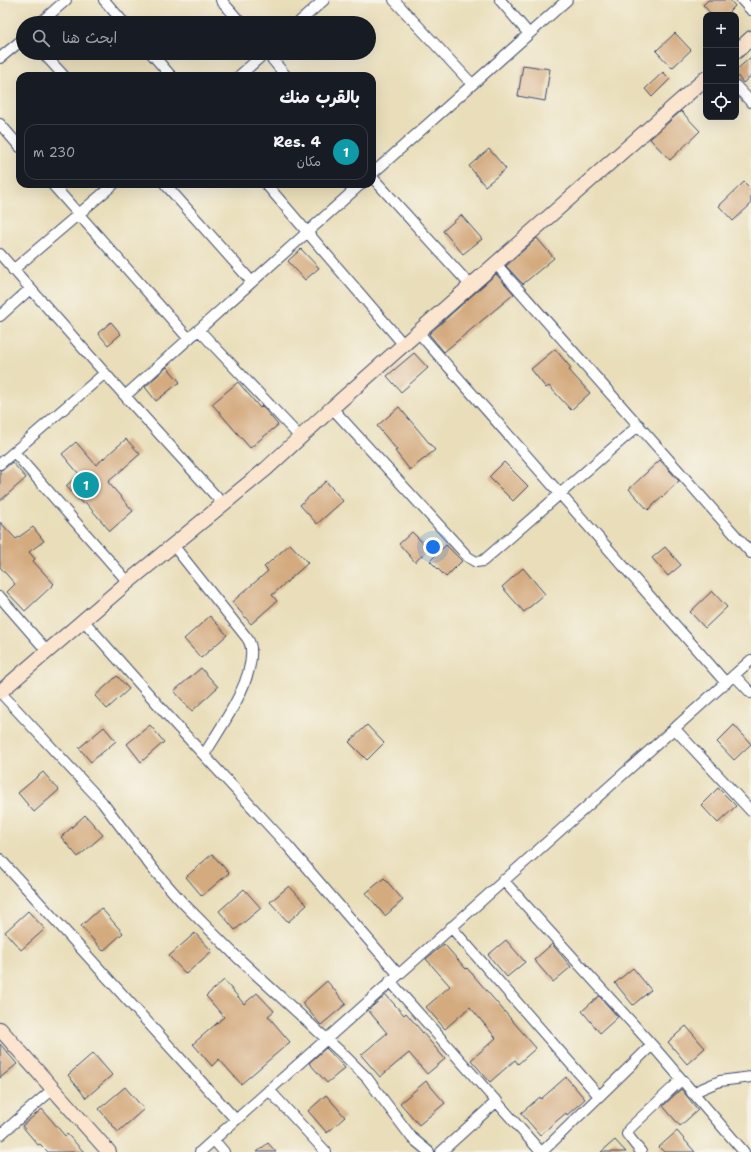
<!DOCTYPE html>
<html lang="ar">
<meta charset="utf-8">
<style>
:root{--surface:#171b24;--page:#20242c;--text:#f1f3f6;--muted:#9ea1a6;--line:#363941;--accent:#7c3aed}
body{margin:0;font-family:"Shantell Sans","Playpen Sans Arabic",sans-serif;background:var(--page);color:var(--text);direction:rtl}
.controls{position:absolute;right:12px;top:12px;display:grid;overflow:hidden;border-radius:8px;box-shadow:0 4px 16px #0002}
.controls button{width:36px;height:36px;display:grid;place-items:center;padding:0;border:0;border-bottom:1px solid var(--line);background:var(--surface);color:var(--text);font:20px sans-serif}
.you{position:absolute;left:433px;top:547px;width:14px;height:14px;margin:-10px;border:3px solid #fff;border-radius:50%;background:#1a73e8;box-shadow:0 0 0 6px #1a73e833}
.badge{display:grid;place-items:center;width:26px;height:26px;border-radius:50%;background:var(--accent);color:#fff;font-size:13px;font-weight:700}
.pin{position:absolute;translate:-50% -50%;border:2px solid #fff;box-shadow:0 1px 4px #0006}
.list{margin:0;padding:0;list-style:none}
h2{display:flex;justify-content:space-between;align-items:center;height:52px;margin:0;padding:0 16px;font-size:17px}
h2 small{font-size:13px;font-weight:400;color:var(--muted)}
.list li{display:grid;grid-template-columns:26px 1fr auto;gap:12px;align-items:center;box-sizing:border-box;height:56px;margin:0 8px 8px;padding:0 8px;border:1px solid var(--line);border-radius:12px}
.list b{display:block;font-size:15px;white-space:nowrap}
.list p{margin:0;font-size:13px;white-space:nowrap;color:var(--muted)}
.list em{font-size:13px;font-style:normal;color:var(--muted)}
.icon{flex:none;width:22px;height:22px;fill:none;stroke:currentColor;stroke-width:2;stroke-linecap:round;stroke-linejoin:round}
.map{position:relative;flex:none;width:751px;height:1152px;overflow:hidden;direction:ltr}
.search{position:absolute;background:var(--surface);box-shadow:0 4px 16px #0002;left:16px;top:16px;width:360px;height:44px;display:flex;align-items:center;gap:10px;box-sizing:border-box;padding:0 14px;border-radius:22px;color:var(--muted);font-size:15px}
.panel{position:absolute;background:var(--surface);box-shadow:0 4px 16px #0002;left:16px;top:72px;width:360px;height:116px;border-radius:12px;direction:rtl}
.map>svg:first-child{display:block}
</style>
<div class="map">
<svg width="751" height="1152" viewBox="0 0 751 1152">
<rect width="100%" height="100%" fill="#f7f3e8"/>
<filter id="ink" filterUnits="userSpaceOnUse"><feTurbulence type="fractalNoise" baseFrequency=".025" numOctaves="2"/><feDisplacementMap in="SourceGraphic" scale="8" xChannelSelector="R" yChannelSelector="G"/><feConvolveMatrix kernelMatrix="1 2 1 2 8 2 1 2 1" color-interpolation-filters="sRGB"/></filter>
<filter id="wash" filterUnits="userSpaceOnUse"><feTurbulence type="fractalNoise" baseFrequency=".012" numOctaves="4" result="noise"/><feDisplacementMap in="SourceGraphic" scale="16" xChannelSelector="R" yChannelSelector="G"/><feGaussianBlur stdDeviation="0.9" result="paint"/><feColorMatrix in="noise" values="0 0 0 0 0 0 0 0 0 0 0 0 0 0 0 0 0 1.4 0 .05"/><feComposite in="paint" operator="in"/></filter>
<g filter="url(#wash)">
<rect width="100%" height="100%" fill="#e9deb9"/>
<g id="blocks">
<path fill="#d4aa7f" d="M708 0H730L735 6 726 15H712L703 5Z
M675 33 691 50 672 68 656 51Z
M751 57V76L743 83 736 74V70Z
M523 65 550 69 545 101 518 96Z
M663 72 670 79 652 97 645 89Z
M681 111 700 131 670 160 650 139Z
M489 149 506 169 485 186 469 166Z
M744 182 751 189V204L733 221 719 206Z
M461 215 482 239 463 254 443 231Z
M537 238 554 258 523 284 506 266Z
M301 249 319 268 305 280 288 261Z
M496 274 514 294 444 352 429 334Z
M111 322 121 334 108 345 98 333Z
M555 349 571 368 569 370 590 393 571 410 549 386 546 388 531 369Z
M414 353 428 368 401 392 387 376Z
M167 367 180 382 156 401 145 387Z
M238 382 260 408 262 406 278 425 250 448 212 404Z
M399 407 435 450 410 470 395 451 397 450 377 426Z
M126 439 140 454 108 482 133 511 110 531 85 502 83 504 66 486 79 474 62 454 76 442 96 465Z
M660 460 679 481 648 510 629 489Z
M12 462 26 478 0 501V470L4 469Z
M504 462 528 486 513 501 489 477Z
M326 481 343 501 317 524 300 505Z
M0 522 16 539 33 527 44 541 29 552 35 559 33 561 54 584 25 611 7 592 15 584 0 567Z
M412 532 429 549 415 562 399 544Z
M290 544 308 563 272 595 277 601 251 624 232 602 268 571 264 567Z
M446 545 462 561 446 577 430 561Z
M665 547 681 565 668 576 652 558Z
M523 568 545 594 524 612 502 587Z
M712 591 727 607 705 628 690 612Z
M210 616 227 635 201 658 184 639Z
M201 668 218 687 192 711 174 691Z
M117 676 129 689 107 709 95 696Z
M150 725 164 742 141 762 127 744Z
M367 725 384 743 367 760 349 742Z
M734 725 751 744 734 760 717 742Z
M104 727 116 741 91 762 79 748Z
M43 772 59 790 34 812 18 793Z
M718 788 736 806 718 823 701 805Z
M85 815 103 835 78 857 61 837Z
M212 854 229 873 202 896 186 877Z
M384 878 403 900 385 916 366 893Z
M289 886 307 905 288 922 270 902Z
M244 889 261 908 235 930 219 911Z
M101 908 123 933 103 951 81 926Z
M28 911 45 929 21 950 5 932Z
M195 933 212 951 186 974 169 956Z
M506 940 525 962 507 977 488 955Z
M444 944 466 969 467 968 536 1048 518 1064 515 1060 490 1082 471 1060 496 1038 470 1007 445 1029 426 1007 450 986 426 959Z
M552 944 571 967 553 982 534 960Z
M633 968 651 990 633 1005 615 983Z
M224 980 244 1004 257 993 274 1011 268 1016 290 1042 241 1084 219 1059 212 1066 193 1044 224 1017 206 996Z
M327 981 346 1004 321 1025 302 1003Z
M386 995 404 1015 406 1013 445 1059 427 1074 409 1053 380 1077 361 1055 387 1033 368 1010Z
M599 996 618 1017 600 1033 582 1011Z
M686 1026 705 1048 687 1064 668 1042Z
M0 1044 17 1064 0 1078Z
M326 1048 345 1068 327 1083 309 1063Z
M93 1053 112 1075 86 1098 68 1075Z
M566 1077 585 1099 567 1115 566 1113 540 1135 521 1113 540 1097 541 1099Z
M426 1081 445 1103 419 1125 400 1103Z
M125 1087 144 1109 118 1132 99 1109Z
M681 1089 698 1110 680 1126 663 1106Z
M326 1095 345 1117 327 1133 308 1111Z
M42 1109 65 1136 67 1134 84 1152H48L40 1144 38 1145 22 1126Z
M677 1131 695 1152H664L659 1147Z
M615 1140 626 1152H601Z
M268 1143 276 1152H257Z"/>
</g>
</g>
<g filter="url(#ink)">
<use href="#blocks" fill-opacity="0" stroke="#3a496c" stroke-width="1"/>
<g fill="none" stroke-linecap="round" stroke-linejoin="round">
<defs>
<path id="street" d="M104 0 124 23
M221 0 241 23
M394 0 472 84
M500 0 529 34
M742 0 751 10
M40 23 66 0
M298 23 324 0
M43 53 64 76
M151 53 171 76
M267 53 286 76
M0 58 23 39
M239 76 265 53
M736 86 751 102
M0 124 20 147
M372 174 567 0
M372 177 471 286
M52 184 189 339
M165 184 252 282
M266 184 404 345
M0 254 125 396 223 504
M496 264 751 553
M13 270 114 184
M0 316 30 289
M199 330 300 437
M418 332 726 683
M125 396 361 184
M332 408 468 557 476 562 483 561 639 425
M14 452 128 582
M0 464 105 373
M173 545 247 638C249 641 251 646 251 649 254 682 220 728 204 755
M0 597 47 651
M83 620 177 726 287 845 398 974
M734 675 751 693
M0 692 102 802 153 869 182 902 237 957 345 1056 367 1078 412 1138 429 1152
M674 728 751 811
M0 859 236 1120
M503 880 652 1045 744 1152
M451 927 599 1096
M390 981 541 1152
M269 1090 326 1152
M692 1093 720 1081 751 1077
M0 1135 53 1089
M214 1140 224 1152
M200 1152 751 660
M441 1152 497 1101
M542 1152 652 1045
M641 1152 630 1138 627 1134 629 1129 681 1080"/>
<path id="secondary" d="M736 52 751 38
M0 692 128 582 266 469 332 408 706 78
M0 1029 109 1152"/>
</defs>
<use href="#street" stroke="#3a496c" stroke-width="12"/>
<use href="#secondary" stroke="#3a496c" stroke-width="16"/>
<use href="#street" stroke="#fff" stroke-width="10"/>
<use href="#secondary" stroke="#fbe5cf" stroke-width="14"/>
</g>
</g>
</svg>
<div class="controls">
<button>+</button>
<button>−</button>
<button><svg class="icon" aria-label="locate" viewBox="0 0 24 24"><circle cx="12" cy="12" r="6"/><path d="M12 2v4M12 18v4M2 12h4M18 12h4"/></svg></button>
</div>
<div class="you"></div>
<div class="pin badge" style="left:86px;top:485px;background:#0f9aa8">1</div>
<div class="search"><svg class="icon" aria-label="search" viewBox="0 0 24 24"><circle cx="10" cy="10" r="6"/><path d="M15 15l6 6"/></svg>ابحث هنا</div>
<section class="panel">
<h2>بالقرب منك<small></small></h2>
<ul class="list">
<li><span class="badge" style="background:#0f9aa8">1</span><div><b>Res. 4</b><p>مكان</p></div><em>230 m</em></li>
</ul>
</section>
</div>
